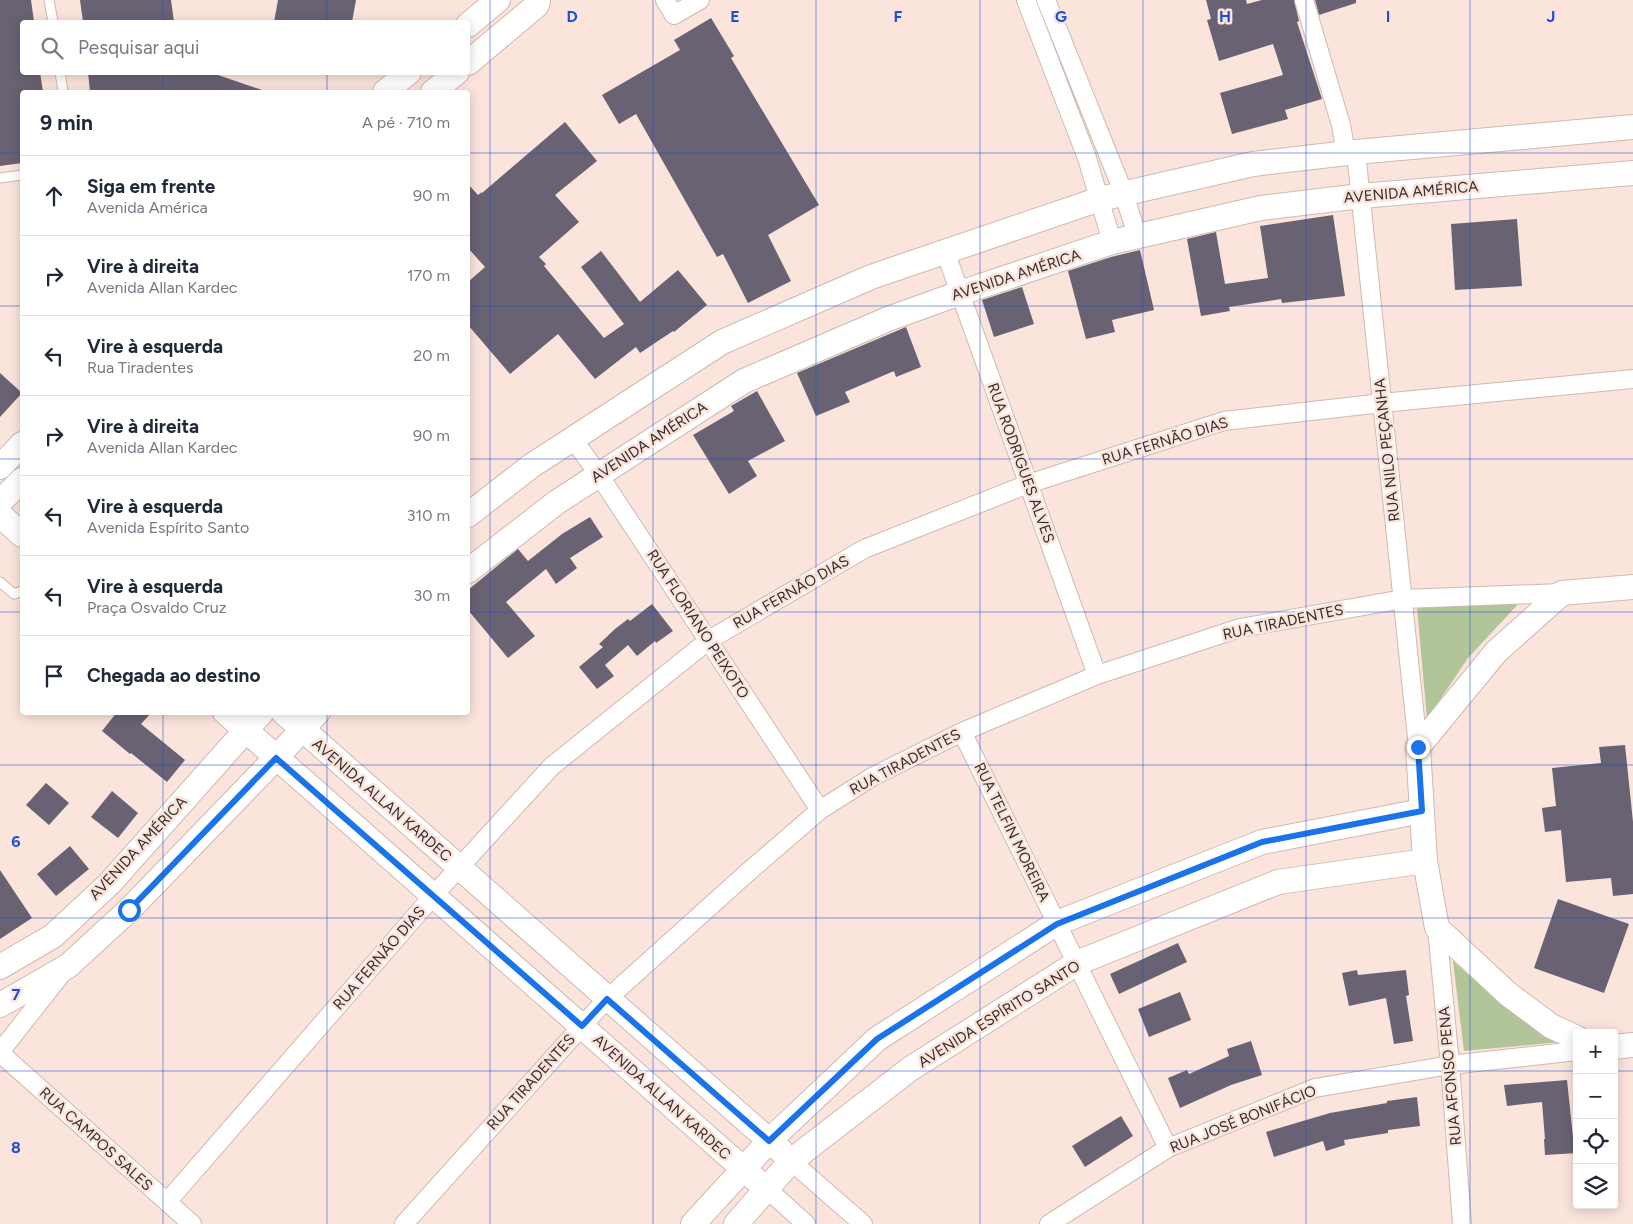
<!DOCTYPE html>
<html lang="pt">
<meta charset="utf-8">
<style>
:root{--surface:#fff;--page:#f6f6f7;--text:#1f2937;--muted:#747a83;--line:#e0e1e3}
body{margin:0;font-family:Figtree,sans-serif;background:var(--page);color:var(--text)}
.controls{position:absolute;right:15px;bottom:15px;display:grid;overflow:hidden;border-radius:5px;box-shadow:0 2px 12px #0003}
.controls button{width:45px;height:45px;display:grid;place-items:center;padding:0;border:0;border-bottom:1px solid var(--line);background:var(--surface);color:var(--text);font:25px sans-serif}
.stop{position:absolute;width:15px;height:15px;margin:-11px;border:4px solid #1a73e8;border-radius:50%;background:#fff}
.stop.end{background:#1a73e8;border-color:#fff;box-shadow:0 1px 5px #0008}
.list{margin:0;padding:0;list-style:none}
h2{display:flex;justify-content:space-between;align-items:center;height:65px;margin:0;padding:0 20px;font-size:21px}
h2 small{font-size:16px;font-weight:400;color:var(--muted)}
.list li{display:grid;grid-template-columns:32px 1fr auto;gap:15px;align-items:center;box-sizing:border-box;height:80px;padding:0 20px;border-top:1px solid var(--line)}
.list b{display:block;font-size:19px;white-space:nowrap}
.list p{margin:0;font-size:16px;white-space:nowrap;color:var(--muted)}
.list em{font-size:16px;font-style:normal;color:var(--muted)}
.icon{flex:none;width:28px;height:28px;fill:none;stroke:currentColor;stroke-width:2;stroke-linecap:round;stroke-linejoin:round}
.map{position:relative;flex:none;width:1633px;height:1224px;overflow:hidden}
.search{position:absolute;background:var(--surface);box-shadow:0 2px 12px #0003;left:20px;top:20px;width:450px;height:55px;display:flex;align-items:center;gap:12px;box-sizing:border-box;padding:0 18px;border-radius:5px;color:var(--muted);font-size:19px}
.panel{position:absolute;background:var(--surface);box-shadow:0 2px 12px #0003;left:20px;top:90px;width:450px;height:625px;border-radius:5px}
.map>svg:first-child{display:block}
</style>
<div class="map">
<svg width="1633" height="1224" viewBox="0 0 1633 1224">
<rect width="100%" height="100%" fill="#fbe4dc"/>
<path fill="#b2c599" d="M1521 601 1468 658 1427 719 1417 607Z
M1453 961 1505 1006 1560 1042 1464 1051Z"/>
<path fill="#696273" d="M0 0H31L34 22H22V72H40L43 92H22V163L0 166Z
M80 0H171L174 22H83Z
M278 0H356L352 22H274Z
M1206 0H1246L1247 4 1262 0H1294L1299 21 1297 22 1322 99 1285 110 1288 119 1232 134 1220 93 1283 75 1273 44 1219 61 1207 20 1211 19Z
M1315 0H1356V3L1319 15Z
M711 18 734 56 731 58 819 205 768 235 791 281 748 303 723 254 717 257 636 114 619 124 602 95 680 50 674 40Z
M88 72H209L262 90V92H90Z
M565 122 597 161 555 195 579 222 539 257 546 264 544 266 604 338 624 324 581 267 601 251 640 302 678 270 707 305 674 332 673 331 640 353 636 347 595 379 558 334 510 374 468 325V282L485 267 468 248V184L478 195 482 192V193Z
M1333 215 1345 296 1282 303 1281 299 1229 307 1230 311 1201 316 1187 239 1216 232 1225 284 1268 278 1260 226Z
M1517 219 1522 286 1455 290 1451 224Z
M1140 250 1154 310 1112 320 1115 332 1086 339 1068 271 1111 257Z
M1022 287 1034 324 994 337 982 300Z
M906 327 921 367 896 377 894 371 845 392 850 402 816 416 797 373Z
M0 373 22 393 0 417Z
M757 391 785 441 748 461 757 476 729 494 693 435 734 411 731 406Z
M590 517 603 537 570 558 577 568 556 584 546 569 506 602 535 636 508 658 468 610V590L518 549 528 561 562 534Z
M652 604 673 631 656 643 655 641 637 656 628 645 605 665 614 676 597 689 579 667 603 647 599 644 615 629 628 619 630 621Z
M117 712H152L141 724 185 760 167 782 131 753 130 754 102 731Z
M1625 745 1633 822V894L1613 896 1611 878 1566 882 1561 830 1545 832 1542 808 1556 806 1552 768 1601 763 1599 747Z
M46 783 69 803 49 825 26 805Z
M112 791 138 813 118 838 91 817Z
M70 846 89 869 56 896 37 874Z
M0 870 32 918 0 939Z
M1558 899 1629 924 1604 993 1534 968Z
M1178 943 1187 962 1119 994 1110 974Z
M1357 970 1358 975 1406 970 1409 995 1406 996 1413 1041 1394 1044 1386 998 1349 1006 1342 973Z
M1180 992 1191 1020 1149 1037 1138 1009Z
M1251 1041 1262 1075 1231 1085 1180 1108 1168 1078 1187 1070 1189 1074 1229 1056 1227 1049Z
M1567 1080 1573 1137H1577V1153L1545 1155 1544 1139H1545L1542 1102 1507 1106 1504 1085Z
M1417 1097 1420 1126 1388 1130V1133L1344 1140 1345 1145 1326 1151 1323 1141 1274 1157 1266 1132 1330 1113 1387 1103V1101Z
M1121 1116 1133 1136 1085 1167 1072 1146Z"/>
<g fill="none" stroke-linecap="round" stroke-linejoin="round">
<defs>
<path id="lane" d="M49 0 53 22
M60 72 63 92
M0 178 22 175
M0 582 14 594 22 591"/>
<path id="street" d="M665 0 674 15 700 0
M1026 0 1087 158 1112 242
M1046 0 1124 194 1137 236
M1304 0 1341 125 1346 153
M1356 152 1418 747
M945 251 1097 675
M573 439 599 475 820 810
M962 732 1168 1148
M1437 928 1450 1065 1462 1224
M0 1052 63 972
M0 1053 192 1224
M791 1161 863 1224
M767 1189 806 1224
M167 1202 433 896 552 766 709 640 864 549 1028 484 1224 421 1382 403 1633 379
M404 1224 582 1026 607 999 747 873 820 810 872 777 962 732 1097 675 1240 628 1403 599 1562 593
M1049 1224 1168 1148 1315 1088 1450 1065 1577 1051"/>
<path id="secondary" d="M468 25 498 0
M468 63 537 5 538 0
M385 92 409 72
M433 92 457 72
M0 467 22 444
M0 502 22 480
M0 515 22 535
M468 515 531 466 722 342 871 277 1100 199 1253 164 1356 152 1633 127
M468 571 557 502 744 381 888 319 960 293 1112 242 1261 208 1361 196 1633 173
M225 712 756 1180
M283 712 781 1151
M0 967 53 936 110 883 262 712
M0 1005 68 966 129 910 276 758 318 712
M1577 1038 1551 1026 1508 994 1437 928 1425 861 1418 747 1496 652 1562 593 1633 587
M1614 1047 1633 1045
M693 1224 769 1141 877 1039 1057 923 1262 842 1422 811
M736 1224 791 1161 910 1069 1077 963 1278 882 1425 861"/>
</defs>
<use href="#lane" stroke="#cfb9b0" stroke-width="11"/>
<use href="#street" stroke="#cfb9b0" stroke-width="20"/>
<use href="#secondary" stroke="#cfb9b0" stroke-width="26"/>
<use href="#lane" stroke="#fff" stroke-width="9"/>
<use href="#street" stroke="#fff" stroke-width="18"/>
<use href="#secondary" stroke="#fff" stroke-width="24"/>
</g>
<g fill="none" stroke-linecap="round" stroke-linejoin="round">
<path stroke="#1a73e8" stroke-width="6" d="M129 910 276 758 582 1026 607 999 769 1141 877 1039 1057 924 1262 842 1422 811 1418 747"/>
</g>
<path fill="none" stroke="#1d4ed8" stroke-width="1" stroke-opacity="0.55" d="M163 0V22M327 0V22M490 0V1224M653 0V1224M816 0V1224M980 0V1224M1143 0V1224M1306 0V1224M1470 0V1224M163 72V92M327 72V92M0 153H22M468 153H1633M0 306H22M468 306H1633M0 459H22M468 459H1633M0 612H22M468 612H1633M163 712V1224M327 712V1224M0 765H1633M0 918H1633M0 1071H1577M1614 1071H1633"/>
<g text-anchor="middle" dominant-baseline="central" stroke-width="5" stroke-linejoin="round" paint-order="stroke">
<g font-size="15" fill="#352d29" stroke="#fbe4dc">
<text transform="translate(1411 192) rotate(-5)">AVENIDA AMÉRICA</text>
<text transform="translate(1016 275) rotate(-18)">AVENIDA AMÉRICA</text>
<text transform="translate(1165 441) rotate(-17)">RUA FERNÃO DIAS</text>
<text transform="translate(649 442) rotate(-33)">AVENIDA AMÉRICA</text>
<text transform="translate(1387 450) rotate(-96)">RUA NILO PEÇANHA</text>
<text transform="translate(1021 463) rotate(70)">RUA RODRIGUES ALVES</text>
<text transform="translate(791 592) rotate(-30)">RUA FERNÃO DIAS</text>
<text transform="translate(1283 622) rotate(-12)">RUA TIRADENTES</text>
<text transform="translate(698 624) rotate(57)">RUA FLORIANO PEIXOTO</text>
<text transform="translate(905 762) rotate(-28)">RUA TIRADENTES</text>
<text transform="translate(382 800) rotate(41)">AVENIDA ALLAN KARDEC</text>
<text transform="translate(1012 832) rotate(64)">RUA TELFIN MOREIRA</text>
<text transform="translate(138 848) rotate(-47)">AVENIDA AMÉRICA</text>
<text transform="translate(379 958) rotate(-49)">RUA FERNÃO DIAS</text>
<text transform="translate(999 1014) rotate(-32)">AVENIDA ESPÍRITO SANTO</text>
<text transform="translate(1450 1076) rotate(-95)">RUA AFONSO PENA</text>
<text transform="translate(531 1082) rotate(-48)">RUA TIRADENTES</text>
<text transform="translate(662 1097) rotate(42)">AVENIDA ALLAN KARDEC</text>
<text transform="translate(1243 1119) rotate(-22)">RUA JOSÉ BONIFÁCIO</text>
<text transform="translate(96 1139) rotate(42)">RUA CAMPOS SALES</text>
</g>
</g>
<g font-size="16" text-anchor="middle" font-weight="bold" fill="#1d4ed8" stroke="#fbe4dc" stroke-width="5" stroke-linejoin="round" paint-order="stroke">
<text x="572" y="22">D</text>
<text x="735" y="22">E</text>
<text x="898" y="22">F</text>
<text x="1061" y="22">G</text>
<text x="1225" y="22">H</text>
<text x="1388" y="22">I</text>
<text x="1551" y="22">J</text>
<text x="16" y="847">6</text>
<text x="16" y="1000">7</text>
<text x="16" y="1153">8</text>
</g>
</svg>
<div class="controls">
<button>+</button>
<button>−</button>
<button><svg class="icon" aria-label="locate" viewBox="0 0 24 24"><circle cx="12" cy="12" r="6"/><path d="M12 2v4M12 18v4M2 12h4M18 12h4"/></svg></button>
<button><svg class="icon" aria-label="layers" viewBox="0 0 24 24"><path d="M12 4l9 5-9 5-9-5zM3 14l9 5 9-5"/></svg></button>
</div>
<div class="stop" style="left:129px;top:910px"></div>
<div class="stop end" style="left:1418px;top:747px"></div>
<div class="search"><svg class="icon" aria-label="search" viewBox="0 0 24 24"><circle cx="10" cy="10" r="6"/><path d="M15 15l6 6"/></svg>Pesquisar aqui</div>
<section class="panel">
<h2>9 min<small>A pé · 710 m</small></h2>
<ul class="list">
<li><svg class="icon" aria-label="ahead" viewBox="0 0 24 24"><path d="M12 20V5M6 11l6-6 6 6"/></svg><div><b>Siga em frente</b><p>Avenida América</p></div><em>90 m</em></li>
<li><svg class="icon" aria-label="right" viewBox="0 0 24 24"><path d="M7 20v-9h11M14 6l5 5-5 5"/></svg><div><b>Vire à direita</b><p>Avenida Allan Kardec</p></div><em>170 m</em></li>
<li><svg class="icon" aria-label="left" viewBox="0 0 24 24"><path d="M17 20v-9H6M10 6l-5 5 5 5"/></svg><div><b>Vire à esquerda</b><p>Rua Tiradentes</p></div><em>20 m</em></li>
<li><svg class="icon" aria-label="right" viewBox="0 0 24 24"><path d="M7 20v-9h11M14 6l5 5-5 5"/></svg><div><b>Vire à direita</b><p>Avenida Allan Kardec</p></div><em>90 m</em></li>
<li><svg class="icon" aria-label="left" viewBox="0 0 24 24"><path d="M17 20v-9H6M10 6l-5 5 5 5"/></svg><div><b>Vire à esquerda</b><p>Avenida Espírito Santo</p></div><em>310 m</em></li>
<li><svg class="icon" aria-label="left" viewBox="0 0 24 24"><path d="M17 20v-9H6M10 6l-5 5 5 5"/></svg><div><b>Vire à esquerda</b><p>Praça Osvaldo Cruz</p></div><em>30 m</em></li>
<li><svg class="icon" aria-label="arrive" viewBox="0 0 24 24"><path d="M6 21V4h12l-3 4 3 4H6"/></svg><div><b>Chegada ao destino</b></div></li>
</ul>
</section>
</div>
